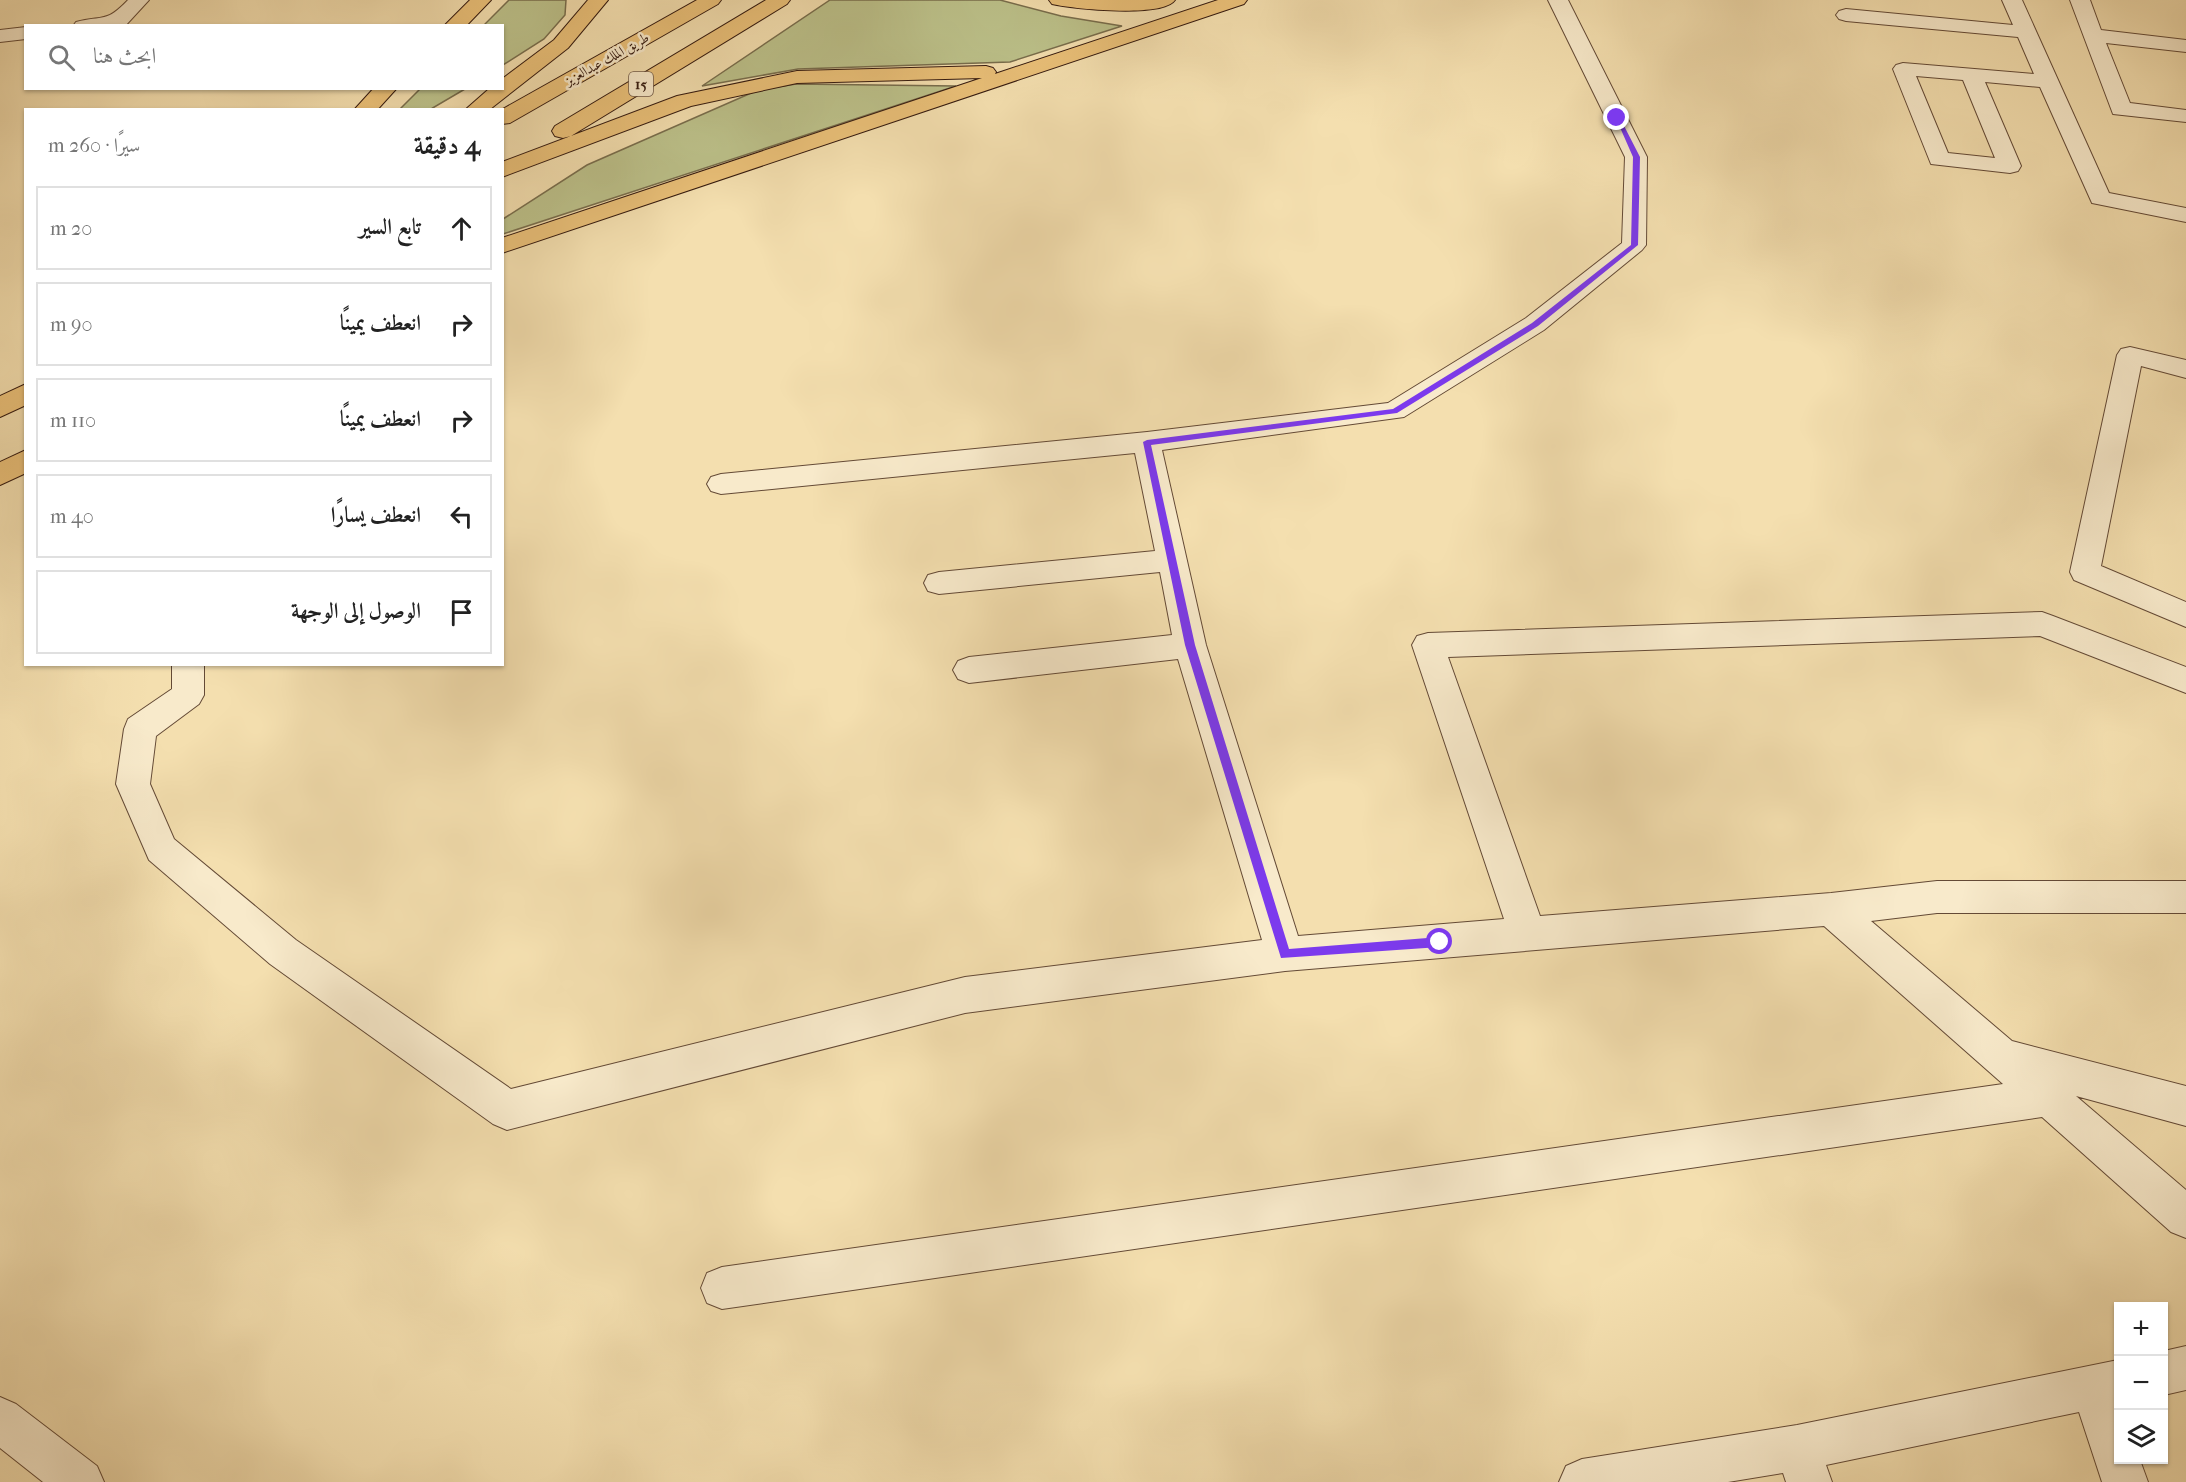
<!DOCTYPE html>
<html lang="ar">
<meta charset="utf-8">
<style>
:root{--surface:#fff;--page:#f2f2f2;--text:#222;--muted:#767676;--line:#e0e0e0}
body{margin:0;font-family:"IM FELL French Canon",Amiri,serif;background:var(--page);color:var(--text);direction:rtl}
.controls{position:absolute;right:18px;bottom:18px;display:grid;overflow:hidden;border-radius:0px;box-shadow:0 2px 4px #0004}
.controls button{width:54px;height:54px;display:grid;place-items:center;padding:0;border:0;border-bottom:2px solid var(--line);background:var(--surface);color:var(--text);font:30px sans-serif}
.stop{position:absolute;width:18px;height:18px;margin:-14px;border:4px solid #7c3aed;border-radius:50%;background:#fff}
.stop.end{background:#7c3aed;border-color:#fff;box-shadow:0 2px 6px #0008}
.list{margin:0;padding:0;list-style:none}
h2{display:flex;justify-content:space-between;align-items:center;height:78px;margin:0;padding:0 24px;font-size:26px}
h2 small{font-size:20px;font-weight:400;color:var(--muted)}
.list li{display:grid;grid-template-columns:39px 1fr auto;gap:18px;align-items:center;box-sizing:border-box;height:84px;margin:0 12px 12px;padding:0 12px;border:2px solid var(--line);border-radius:0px}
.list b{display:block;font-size:22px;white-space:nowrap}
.list em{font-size:20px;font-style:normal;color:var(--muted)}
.icon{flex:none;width:33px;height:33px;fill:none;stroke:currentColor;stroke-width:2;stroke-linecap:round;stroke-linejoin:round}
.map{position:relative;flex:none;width:2186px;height:1482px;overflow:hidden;direction:ltr}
.search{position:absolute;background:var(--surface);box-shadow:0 2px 4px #0004;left:24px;top:24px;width:480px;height:66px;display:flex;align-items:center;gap:15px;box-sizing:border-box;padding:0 21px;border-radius:0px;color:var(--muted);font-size:22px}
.panel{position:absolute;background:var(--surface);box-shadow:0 2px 4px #0004;left:24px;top:108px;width:480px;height:558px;border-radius:0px;direction:rtl}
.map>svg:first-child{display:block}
</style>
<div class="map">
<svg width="2186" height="1482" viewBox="0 0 2186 1482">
<rect width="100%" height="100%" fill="#f4dfaf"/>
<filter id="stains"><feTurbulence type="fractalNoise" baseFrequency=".00333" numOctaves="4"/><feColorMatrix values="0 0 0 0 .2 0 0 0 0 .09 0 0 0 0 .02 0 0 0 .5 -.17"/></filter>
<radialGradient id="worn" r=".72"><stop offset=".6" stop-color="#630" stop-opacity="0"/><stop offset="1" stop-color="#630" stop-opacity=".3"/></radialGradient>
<path fill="#bcc18a" stroke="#786d4c" stroke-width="1.5" d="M509 0H566L565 15 544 39 503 65 502 26 484 25Z
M830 0H1000L1061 16 1122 26 1010 62 798 69 702 86Z
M796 84 956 86 503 234V219L587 165 758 90Z
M421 88H465V89L431 109H400Z"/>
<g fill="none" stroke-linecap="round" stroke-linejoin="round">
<defs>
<path id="minor" d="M128 0H149L126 25 73 26 76 22C104 15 106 23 128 0Z
M1548 0H1568L1647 157 1646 245 1642 250 1544 330 1404 417 1162 450 1206 645 1298 936 1504 919 1412 645 1417 636 1428 633 2042 612 2053 616 2186 667V693L2040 636 1448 657 1540 916 1831 893 1937 881H2186V913H1937L1871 921 2012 1041 2186 1086V1126L2076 1096 2186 1190V1238L2171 1232 2042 1117 722 1309 707 1303 701 1288 707 1273 722 1267 2003 1084 1824 926 1285 971 965 1013 507 1130 493 1124 270 964 149 860 116 784 124 729 128 719 172 689V664H204V695L199 704 156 736 150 784 174 839 296 940 511 1089 965 977 1262 940 1178 659 969 683 958 679 953 670 958 661 969 657 1172 635 1160 572 939 594 928 591 924 583 928 575 939 572 1155 551 1135 453 721 494 711 491 707 484 711 477 721 474 1147 432 1388 403 1526 318 1622 243 1625 157Z
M2002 0H2022L2109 193 2186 208V222L2092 203 2040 87 1985 82 2021 166 2018 171 2010 173 1931 164 1893 69 1896 65 1903 63 2034 74 2018 37 1846 21 1839 19 1836 15 1839 11 1846 9 2013 25ZM1916 76 1963 80 1995 158 1948 153Z
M2070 0H2090L2101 30 2186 40V52L2106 43 2130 103 2186 110V122L2113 114Z
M26 27V39L0 42V30Z
M2130 347 2186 360V378L2141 366 2101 566 2186 602V627L2074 580 2070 572 2117 355 2121 349Z
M2186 1346V1390L2164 1395V1351Z
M2118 1360V1460H2140L2148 1482H2102L2079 1412 1826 1465 1832 1482H1786L1783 1473 1728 1482H1559L1566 1466 1582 1459 1797 1425Z
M0 1397 16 1404 97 1466 104 1482H43L0 1448Z"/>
<path id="highway" d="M470 0H491L466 26H444Z
M588 0H608L568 48 489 110H465L490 88H502V79L554 40Z
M697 0H721L718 4 510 123 502 124 501 110Z
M766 0H790L787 4 571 136 563 138 555 136 552 131 555 126Z
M1049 0H1175C1163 18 1073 9 1052 4Z
M1218 0H1247L1244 4 502 253V238L982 78 797 83 691 106 502 177V162L677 96 797 71 986 66 993 68 996 72 995 74Z
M374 88H397L377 110H354Z
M26 384V405L0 417V396Z
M26 450V473L0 485V462Z"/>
</defs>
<use href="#minor" stroke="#644a36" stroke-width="2"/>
<use href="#highway" stroke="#34190e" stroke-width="2"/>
<use href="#minor" fill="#f8eacb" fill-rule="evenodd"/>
<use href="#highway" fill="#eac078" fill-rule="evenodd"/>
</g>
<path fill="#7c3aed" d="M1615 116 1620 118 1640 157 1638 245 1538 326 1397 413 1151 445 1195 645 1289 949 1440 937 1445 942 1440 947 1281 958 1185 645 1143 442 1147 440 1393 409 1532 323 1631 245 1633 157Z"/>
<g text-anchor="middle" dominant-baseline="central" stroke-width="5" stroke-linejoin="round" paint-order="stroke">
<g font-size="14" fill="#34190e" stroke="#f8eacb">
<text transform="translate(607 59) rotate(-29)">طريق الملك عبدالعزيز</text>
</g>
<rect fill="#f8eacb" stroke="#6f5847" stroke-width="1.5" x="629" y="72" width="24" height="24" rx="4.5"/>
<g font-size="15" font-weight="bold" fill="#34190e">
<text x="641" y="84">15</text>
</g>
</g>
<rect width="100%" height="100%" filter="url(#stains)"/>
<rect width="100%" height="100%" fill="url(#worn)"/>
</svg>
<div class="controls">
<button>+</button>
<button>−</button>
<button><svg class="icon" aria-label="layers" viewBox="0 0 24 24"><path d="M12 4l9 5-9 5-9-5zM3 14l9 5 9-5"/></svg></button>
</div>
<div class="stop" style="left:1440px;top:942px"></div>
<div class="stop end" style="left:1617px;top:118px"></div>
<div class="search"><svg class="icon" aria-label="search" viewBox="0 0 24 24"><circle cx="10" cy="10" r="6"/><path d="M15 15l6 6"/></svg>ابحث هنا</div>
<section class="panel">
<h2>4 دقيقة<small>سيرًا · 260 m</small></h2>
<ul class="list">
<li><svg class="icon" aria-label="ahead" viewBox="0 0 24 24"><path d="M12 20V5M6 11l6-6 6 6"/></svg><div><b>تابع السير</b></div><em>20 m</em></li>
<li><svg class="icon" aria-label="right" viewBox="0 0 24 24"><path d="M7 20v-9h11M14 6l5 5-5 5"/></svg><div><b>انعطف يمينًا</b></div><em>90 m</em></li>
<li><svg class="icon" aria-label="right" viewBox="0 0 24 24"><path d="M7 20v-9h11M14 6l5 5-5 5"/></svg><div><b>انعطف يمينًا</b></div><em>110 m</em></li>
<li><svg class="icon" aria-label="left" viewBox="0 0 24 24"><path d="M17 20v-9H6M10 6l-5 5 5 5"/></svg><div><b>انعطف يسارًا</b></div><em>40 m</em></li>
<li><svg class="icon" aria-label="arrive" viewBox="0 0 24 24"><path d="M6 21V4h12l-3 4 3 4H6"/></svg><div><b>الوصول إلى الوجهة</b></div></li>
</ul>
</section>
</div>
